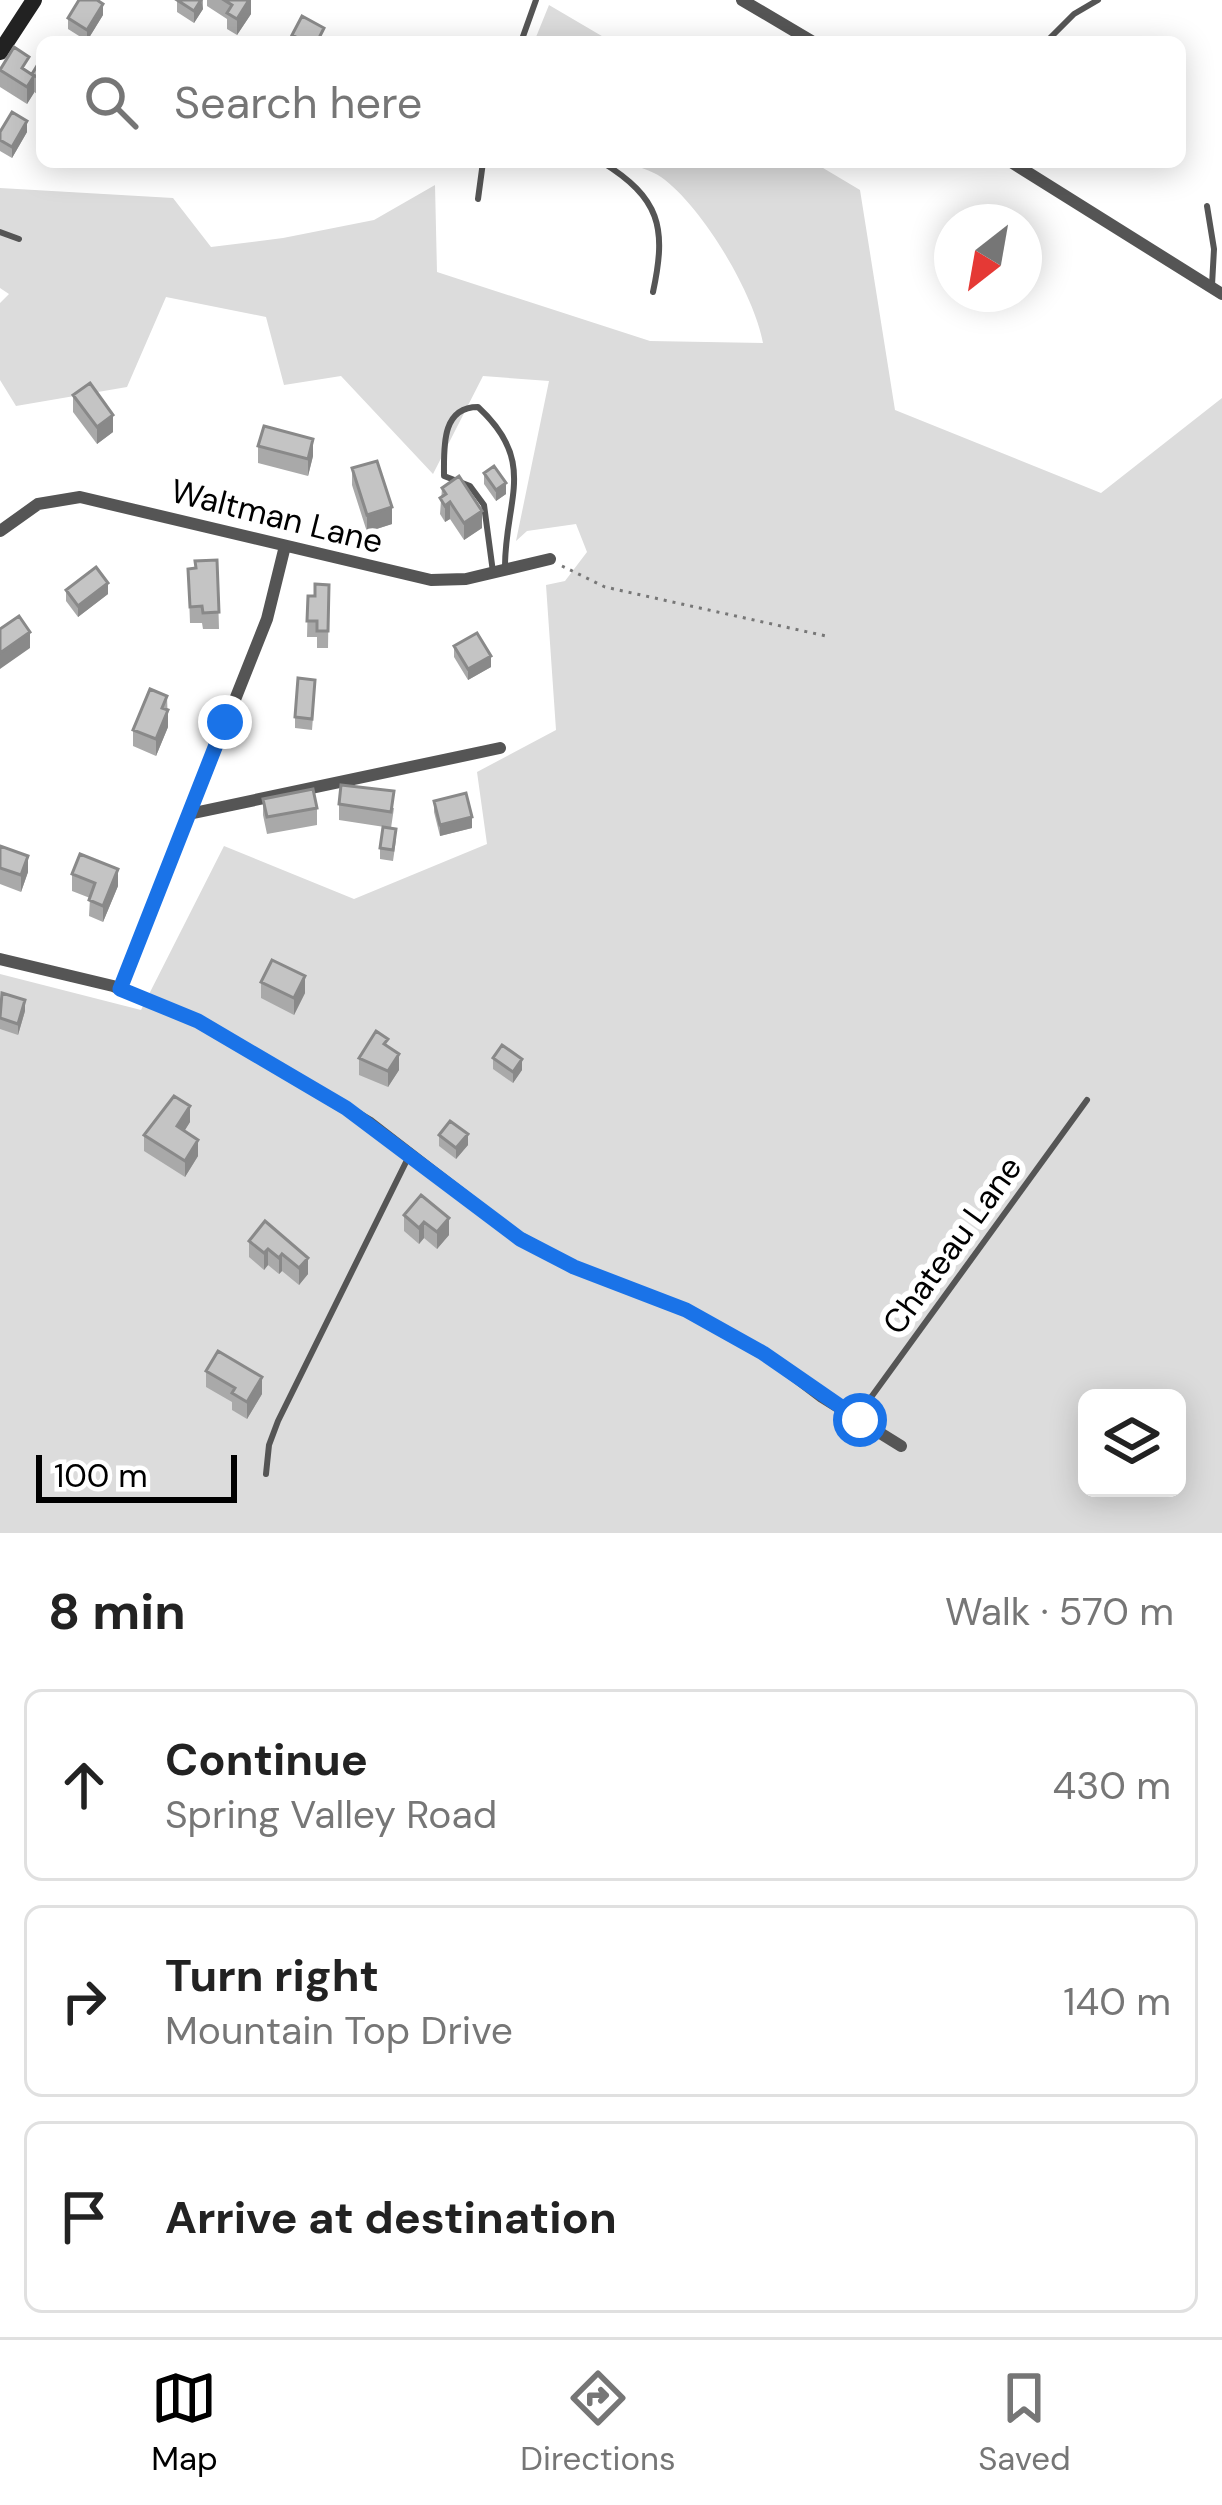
<!DOCTYPE html>
<meta charset="utf-8">
<style>
:root{--surface:#fff;--page:#f6f6f6;--text:#222;--muted:#767676;--line:#e0e0e0;--accent:#000}
body{margin:0;font-family:"DM Sans",sans-serif;background:var(--page);color:var(--text)}
.controls{position:absolute;right:36px;bottom:36px;display:grid;overflow:hidden;border-radius:18px;box-shadow:0 6px 30px #0003}
.controls button{width:108px;height:108px;display:grid;place-items:center;padding:0;border:0;border-bottom:3px solid var(--line);background:var(--surface);color:var(--text);font:60px sans-serif}
.compass{position:absolute;left:934px;top:204px;width:108px;height:108px;border-radius:50%;background:var(--surface);box-shadow:0 6px 30px #0003;rotate:211deg}
.scale{position:absolute;left:36px;bottom:30px;width:201px;box-sizing:border-box;padding-left:12px;border:6px solid #000;border-top:0;font-size:33px;line-height:42px;white-space:nowrap;color:#000;-webkit-text-stroke:9px #fff;paint-order:stroke}
.stop{position:absolute;width:36px;height:36px;margin:-27px;border:9px solid #1a73e8;border-radius:50%;background:#fff}
.stop.end{background:#1a73e8;border-color:#fff;box-shadow:0 3px 12px #0008}
.list{margin:0;padding:0;list-style:none}
h2{display:flex;justify-content:space-between;align-items:center;height:156px;margin:0;padding:0 48px;font-size:51px}
h2 small{font-size:39px;font-weight:400;color:var(--muted)}
.list li{display:grid;grid-template-columns:78px 1fr auto;gap:36px;align-items:center;box-sizing:border-box;height:192px;margin:0 24px 24px;padding:0 24px;border:3px solid var(--line);border-radius:18px}
.list b{display:block;font-size:45px;white-space:nowrap}
.list p{margin:0;font-size:39px;white-space:nowrap;color:var(--muted)}
.list em{font-size:39px;font-style:normal;color:var(--muted)}
.icon{flex:none;width:66px;height:66px;fill:none;stroke:currentColor;stroke-width:2;stroke-linecap:round;stroke-linejoin:round}
.map{position:relative;flex:none;width:1222px;height:1533px;overflow:hidden}
.search{position:absolute;background:var(--surface);box-shadow:0 6px 30px #0003;left:36px;right:36px;top:36px;height:132px;display:flex;align-items:center;gap:30px;box-sizing:border-box;padding:0 42px;border-radius:18px;color:var(--muted);font-size:45px}
.sheet{height:804px;background:var(--surface)}
nav{display:flex;justify-content:space-around;align-items:center;box-sizing:border-box;height:168px;border-top:3px solid var(--line);background:var(--surface);font-size:33px;color:var(--muted)}
nav a{display:grid;justify-items:center;gap:6px}
nav .on{color:var(--accent)}
.map>svg:first-child{display:block}
</style>
<div class="map">
<svg width="1222" height="1533" viewBox="0 0 1222 1533">
<rect width="100%" height="100%" fill="#fff"/>
<path fill="#dcdcdc" fill-rule="evenodd" d="M549 5 612 42H534Z
M626 162H813L860 190 895 410 1101 493 1222 398V1533H0V974L141 1010 224 846 354 899 487 844 477 772 556 730 546 585 565 581 587 552 576 524 527 531 516 541 549 381 483 376 433 474 341 376 284 385 266 317 166 297 127 387 16 406 0 380V303L9 294 0 288V188L173 198 211 247 283 238 374 220 435 185 437 272 650 341 763 343C754 294 703 207 661 177 651 170 637 167 626 162ZM1087 1398H1177V1488H1087Z"/>
<g fill="none" stroke-linecap="round" stroke-linejoin="round">
<path stroke="#777" stroke-width="3" stroke-dasharray="3 6" stroke-linecap="butt" d="M562 566 605 587 826 636"/>
<path stroke="#555" stroke-width="6" d="M521 42 536 0
M1046 42 1074 14 1098 0
M602 162C660 198 667 227 653 292
M478 199 483 162
M1207 206 1214 249 1212 285
M0 232 19 239
M493 572 484 505 470 486 444 476C444 448 441 407 478 407 539 463 504 501 505 569
M856 1418 1087 1100
M266 1474 269 1445 278 1421 409 1156"/>
<path stroke="#555" stroke-width="12" d="M742 0 813 42
M1011 162 1222 294
M0 531 38 504 80 497 431 580 466 579 550 559
M189 814 500 748
M0 959 113 986 198 1021 370 1123 515 1235 574 1267 686 1310 772 1359 822 1397 901 1446
M120 989 267 619 285 546"/>
<path stroke="#222" stroke-width="16" d="M0 52 34 0"/>
</g>
<path fill="#a9a9a9" d="M177 0H203V9L194 23 177 12Z
M207 0H251V14L237 35 227 29V19L207 6Z
M103 15 87 41 68 29V18Z
M42 63V97L34 92 27 104 0 87V69L32 75Z
M0 132H27L12 158 0 151Z
M73 395 113 432 97 444 73 412Z
M258 446 313 456 308 476 258 463Z
M352 468 392 524 367 532 352 485Z
M484 473 506 494 496 501 484 484Z
M442 488 482 528 464 540 450 519 445 522 440 514Z
M217 560 219 629H203L202 623H190L188 569 196 568Z
M329 585 328 648H317V637H307L308 596H315Z
M66 590 108 594 78 617 66 601Z
M454 646 491 667 468 680 454 657Z
M315 691 312 730 295 728V717Z
M167 696 168 727 156 756 133 746V730Z
M263 799 317 808V825L267 834 263 815Z
M434 801 472 828 440 836 434 812Z
M339 804 394 808 391 828 339 820Z
M396 840 393 861 380 859V848Z
M0 846 28 872 21 892 0 884Z
M72 874 118 886 103 922 89 916 90 898 72 891Z
M261 982 305 993 294 1015 261 998Z
M0 999 25 1011 18 1035 0 1029Z
M388 1046 399 1070 388 1087 359 1075V1058Z
M493 1058 522 1070 513 1083 493 1069Z
M190 1122 184 1131 198 1156 185 1177 144 1151V1135Z
M439 1135 468 1145 456 1159 439 1146Z
M421 1195 449 1235 437 1249 424 1238 419 1244 404 1231V1215Z
M265 1221 308 1274 299 1285 282 1271 279 1274 268 1265 264 1270 249 1257V1241Z
M206 1371 262 1394 247 1419 232 1410V1402L206 1387Z"/>
<path fill="#898989" d="M201 0 203 9 194 23V11Z
M249 0H251V14L237 35V19Z
M103 4V15L87 41V30Z
M34 76V93L27 104V87Z
M27 121V132L12 158V147Z
M113 415V432L97 444V427Z
M313 439V456L308 476V459Z
M506 483V494L496 501V490Z
M450 502V519L445 522V506Z
M392 507V524L367 532V515Z
M482 511V528L464 540V523Z
M108 583V594L78 617V606Z
M30 632V648L0 669V653Z
M491 656V667L468 680V669Z
M168 710V727L156 756V739Z
M472 817V828L440 836V825Z
M28 856V872L21 892V875Z
M118 869V886L103 922V906Z
M305 976V993L294 1015V998Z
M25 1000V1011L18 1035V1024Z
M399 1054V1070L388 1087V1071Z
M522 1059V1070L513 1083V1072Z
M190 1106V1122L177 1143V1126Z
M468 1134V1145L456 1159V1148Z
M198 1140V1156L185 1177V1161Z
M449 1218V1235L437 1249V1232Z
M424 1222V1238L419 1244V1228Z
M268 1249V1265L264 1270V1253Z
M282 1254V1271L279 1274V1258Z
M308 1258V1274L299 1285V1268Z
M262 1377V1394L247 1419V1402Z"/>
<path fill="#c4c4c4" stroke="#898989" stroke-width="3" d="M79 0H97L103 4 87 30 68 18Z
M177 0H201L194 11Z
M224 0H249L237 19 227 13 232 5Z
M302 16 324 28 317 42H306L292 35Z
M14 47 29 57 22 68 34 76 27 87 0 70Z
M40 61 42 63V80L32 74Z
M12 112 27 121 12 147 0 140V132Z
M90 383 113 415 97 427 73 395Z
M264 426 313 439 308 459 258 446Z
M377 461 392 507 367 515 352 468Z
M494 466 506 483 496 490 484 473Z
M459 476 482 511 464 523 450 502 445 506 440 498 446 494 442 488Z
M217 560 219 612 203 613 202 606 190 607 188 569 196 568 195 561Z
M96 567 108 583 78 606 66 590Z
M315 584 329 585 328 631H317V621H307L308 596H315Z
M19 616 30 632 0 653V629Z
M477 633 491 656 468 669 454 646Z
M298 678 315 680 312 719 295 717Z
M150 689 167 696 162 708 168 710 156 739 133 730Z
M341 785 394 791 391 812 339 804Z
M313 789 317 808 267 817 263 799Z
M466 793 472 817 440 825 434 801Z
M383 827 396 829 393 850 380 848Z
M0 846 28 856 21 875 0 868Z
M80 854 118 869 103 906 89 900 95 883 72 874Z
M272 960 305 976 294 998 261 982Z
M2 993 25 1000 18 1024 0 1018Z
M376 1031 388 1039 384 1044 399 1054 388 1071 359 1058Z
M502 1045 522 1059 513 1072 493 1058Z
M174 1096 190 1106 177 1126 198 1140 185 1161 144 1135Z
M450 1121 468 1134 456 1148 439 1135Z
M421 1195 449 1218 437 1232 424 1222 419 1228 404 1215Z
M265 1221 308 1258 299 1268 282 1254 279 1258 268 1249 264 1253 249 1241Z
M218 1351 262 1377 247 1402 232 1393 235 1388 206 1371Z"/>
<g fill="none" stroke-linecap="round" stroke-linejoin="round">
<path stroke="#1a73e8" stroke-width="15" d="M225 722 120 989 198 1021 346 1108 520 1239 574 1267 686 1310 763 1353 860 1420"/>
</g>
<g text-anchor="middle" dominant-baseline="central" stroke-width="12" stroke-linejoin="round" paint-order="stroke">
<g font-size="33" fill="#000" stroke="#fff">
<text transform="translate(277 516) rotate(14)">Waltman Lane</text>
<text transform="translate(952 1245) rotate(-54)">Chateau Lane</text>
</g>
</g>
</svg>
<div class="controls">
<button><svg class="icon" aria-label="layers" viewBox="0 0 24 24"><path d="M12 4l9 5-9 5-9-5zM3 14l9 5 9-5"/></svg></button>
</div>
<svg class="compass" viewBox="-18 -18 36 36"><path d="M0-13l5 13h-10z" fill="#e53935"/><path d="M0 13l5-13h-10z" fill="#767676"/></svg>
<div class="scale">100 m</div>
<div class="stop" style="left:860px;top:1420px"></div>
<div class="stop end" style="left:225px;top:722px"></div>
<div class="search"><svg class="icon" aria-label="search" viewBox="0 0 24 24"><circle cx="10" cy="10" r="6"/><path d="M15 15l6 6"/></svg>Search here</div>
</div>
<section class="sheet">
<h2>8 min<small>Walk · 570 m</small></h2>
<ul class="list">
<li><svg class="icon" aria-label="ahead" viewBox="0 0 24 24"><path d="M12 20V5M6 11l6-6 6 6"/></svg><div><b>Continue</b><p>Spring Valley Road</p></div><em>430 m</em></li>
<li><svg class="icon" aria-label="right" viewBox="0 0 24 24"><path d="M7 20v-9h11M14 6l5 5-5 5"/></svg><div><b>Turn right</b><p>Mountain Top Drive</p></div><em>140 m</em></li>
<li><svg class="icon" aria-label="arrive" viewBox="0 0 24 24"><path d="M6 21V4h12l-3 4 3 4H6"/></svg><div><b>Arrive at destination</b></div></li>
</ul>
</section>
<nav>
<a class="on"><svg class="icon" aria-label="map" viewBox="0 0 24 24"><path d="M3 6l6-2 6 2 6-2v14l-6 2-6-2-6 2zM9 4v14M15 6v14"/></svg>Map</a>
<a><svg class="icon" aria-label="directions" viewBox="0 0 24 24"><path d="M12 3l9 9-9 9-9-9zM9 14v-3h6M13 9l2 2-2 2"/></svg>Directions</a>
<a><svg class="icon" aria-label="saved" viewBox="0 0 24 24"><path d="M7 4h10v16l-5-4-5 4z"/></svg>Saved</a>
</nav>
